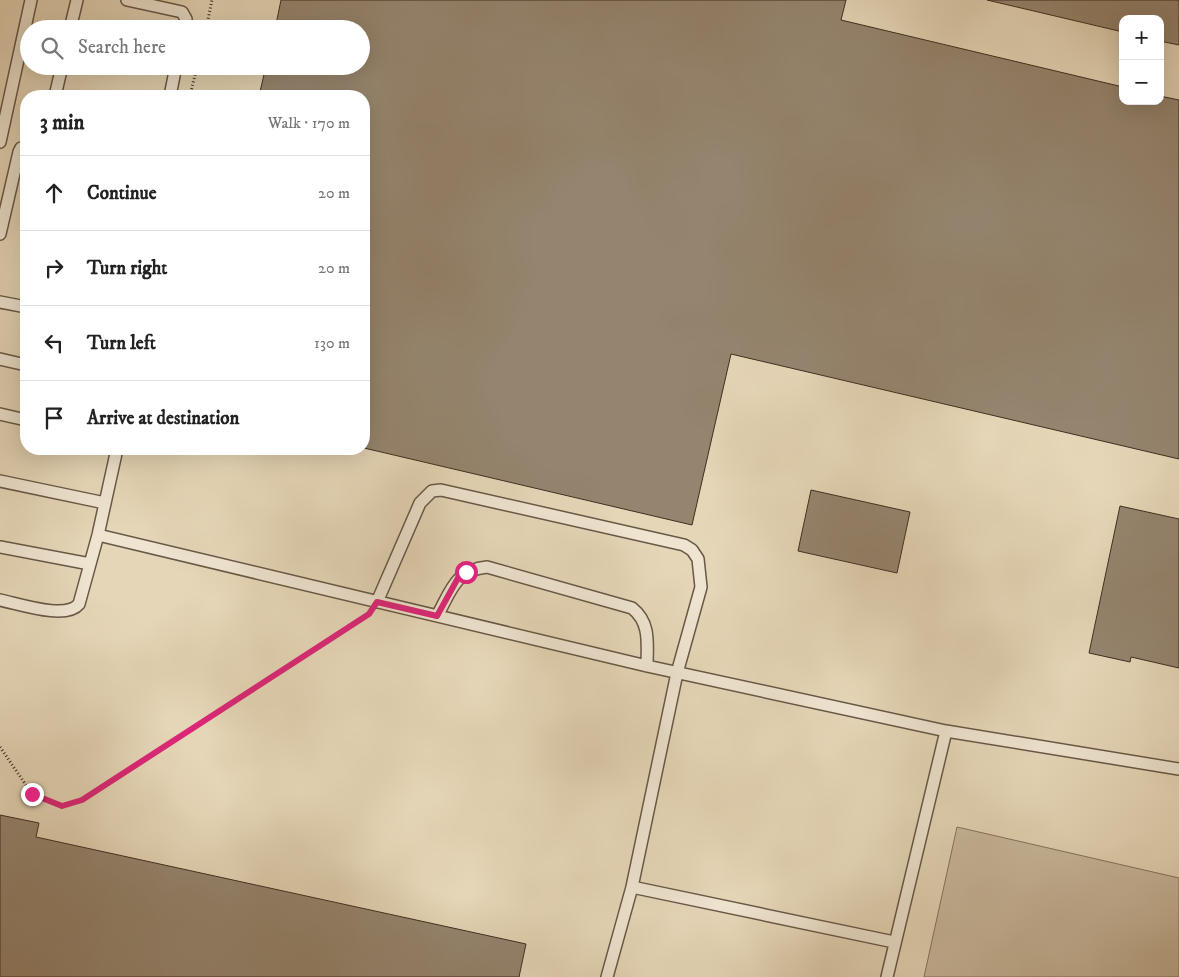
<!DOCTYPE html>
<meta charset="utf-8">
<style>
:root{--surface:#fff;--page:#f6f6f6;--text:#222;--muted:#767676;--line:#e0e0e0}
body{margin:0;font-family:"IM FELL DW Pica",serif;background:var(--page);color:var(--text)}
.controls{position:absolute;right:15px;top:15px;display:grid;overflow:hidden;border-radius:10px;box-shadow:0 5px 20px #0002}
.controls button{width:45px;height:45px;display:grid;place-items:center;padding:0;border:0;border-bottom:1px solid var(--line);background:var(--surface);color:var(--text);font:25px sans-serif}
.stop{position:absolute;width:15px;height:15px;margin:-11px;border:4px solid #db2777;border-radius:50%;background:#fff}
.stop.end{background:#db2777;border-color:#fff;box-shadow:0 1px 5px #0008}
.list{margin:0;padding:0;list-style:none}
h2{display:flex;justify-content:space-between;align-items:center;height:65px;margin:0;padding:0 20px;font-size:21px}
h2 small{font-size:16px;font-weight:400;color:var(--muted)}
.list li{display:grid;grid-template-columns:32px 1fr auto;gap:15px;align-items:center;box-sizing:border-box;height:75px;padding:0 20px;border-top:1px solid var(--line)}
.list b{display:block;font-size:19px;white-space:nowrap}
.list em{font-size:16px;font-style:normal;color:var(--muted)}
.icon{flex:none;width:28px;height:28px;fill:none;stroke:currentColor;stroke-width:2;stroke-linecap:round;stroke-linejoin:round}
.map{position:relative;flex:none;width:1179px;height:977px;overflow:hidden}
.search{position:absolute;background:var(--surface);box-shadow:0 5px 20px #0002;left:20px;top:20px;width:350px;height:55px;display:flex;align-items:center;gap:12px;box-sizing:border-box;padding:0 18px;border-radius:28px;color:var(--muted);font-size:19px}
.panel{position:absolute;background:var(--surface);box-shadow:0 5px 20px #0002;left:20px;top:90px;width:350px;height:365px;border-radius:20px}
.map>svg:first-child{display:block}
</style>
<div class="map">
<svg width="1179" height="977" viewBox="0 0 1179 977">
<rect width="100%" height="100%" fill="#e5d6b7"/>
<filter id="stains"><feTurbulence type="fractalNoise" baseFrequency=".004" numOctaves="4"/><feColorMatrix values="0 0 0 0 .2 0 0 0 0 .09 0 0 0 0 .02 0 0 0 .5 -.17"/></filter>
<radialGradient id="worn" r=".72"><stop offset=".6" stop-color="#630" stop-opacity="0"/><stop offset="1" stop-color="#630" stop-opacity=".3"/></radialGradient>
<path fill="#c9b99e" stroke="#847460" d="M957 827 1179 878V977H924Z"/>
<path fill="#95856f" stroke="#3f2e22" d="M281 0H846L841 20 1123 87V101H1160V96L1179 100V459L731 354 692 525 364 448V96H259L266 66H361V29H275Z
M987 0H1179V45L1160 41V19H1123V32Z
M811 490 910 512 897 573 798 551Z
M1120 506 1179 519V668L1131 657 1130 662 1089 653Z
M0 815 39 823 36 837 526 944 519 977H0Z"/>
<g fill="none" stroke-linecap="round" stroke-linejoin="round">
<defs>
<path id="lane" d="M127 0 182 12 186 19 184 29
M70 29 77 0
M55 96 62 66
M170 96 176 66
M0 142 31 0
M0 234 19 152 21 148 26 147
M0 302 26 307
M0 359 26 365
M0 414 26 420
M0 481 105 503
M98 535 647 666 946 731 1179 769
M0 547 90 564
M0 600C20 604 66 620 79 604L98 535 117 449
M377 602 420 503 432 491 441 490 684 545 692 550 698 559 701 587 677 673 632 887 607 977
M437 616C451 591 455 570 487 567L632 608C651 623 647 644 647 666
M632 887 894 942
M887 977 946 731"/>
</defs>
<use href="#lane" stroke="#685847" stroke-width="14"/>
<path stroke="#3f2e22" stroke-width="3" stroke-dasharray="1 2.5" stroke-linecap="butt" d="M206 29 212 0
M190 96 197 66
M0 747 32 794 63 806 82 800 367 615"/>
<use href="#lane" stroke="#eee4d0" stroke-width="11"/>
</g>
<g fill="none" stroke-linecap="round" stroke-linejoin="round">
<path stroke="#db2777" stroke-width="6" d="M32 794 62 806 82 800 369 614 377 602 437 616 458 578 466 572"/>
</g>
<rect width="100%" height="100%" filter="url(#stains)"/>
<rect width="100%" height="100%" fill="url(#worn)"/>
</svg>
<div class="controls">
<button>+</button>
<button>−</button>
</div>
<div class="stop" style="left:466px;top:572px"></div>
<div class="stop end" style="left:32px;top:794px"></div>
<div class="search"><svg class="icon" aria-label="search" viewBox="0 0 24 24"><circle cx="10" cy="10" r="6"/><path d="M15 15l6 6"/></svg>Search here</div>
<section class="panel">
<h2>3 min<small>Walk · 170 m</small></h2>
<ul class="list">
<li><svg class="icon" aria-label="ahead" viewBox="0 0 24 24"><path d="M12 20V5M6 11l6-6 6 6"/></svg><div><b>Continue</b></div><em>20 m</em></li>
<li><svg class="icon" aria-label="right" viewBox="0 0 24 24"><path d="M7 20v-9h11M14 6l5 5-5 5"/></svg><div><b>Turn right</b></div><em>20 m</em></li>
<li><svg class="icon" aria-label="left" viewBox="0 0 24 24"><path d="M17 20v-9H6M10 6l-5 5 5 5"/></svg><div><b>Turn left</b></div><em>130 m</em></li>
<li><svg class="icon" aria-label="arrive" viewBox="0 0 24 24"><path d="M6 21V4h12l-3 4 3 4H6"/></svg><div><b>Arrive at destination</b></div></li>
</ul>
</section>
</div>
